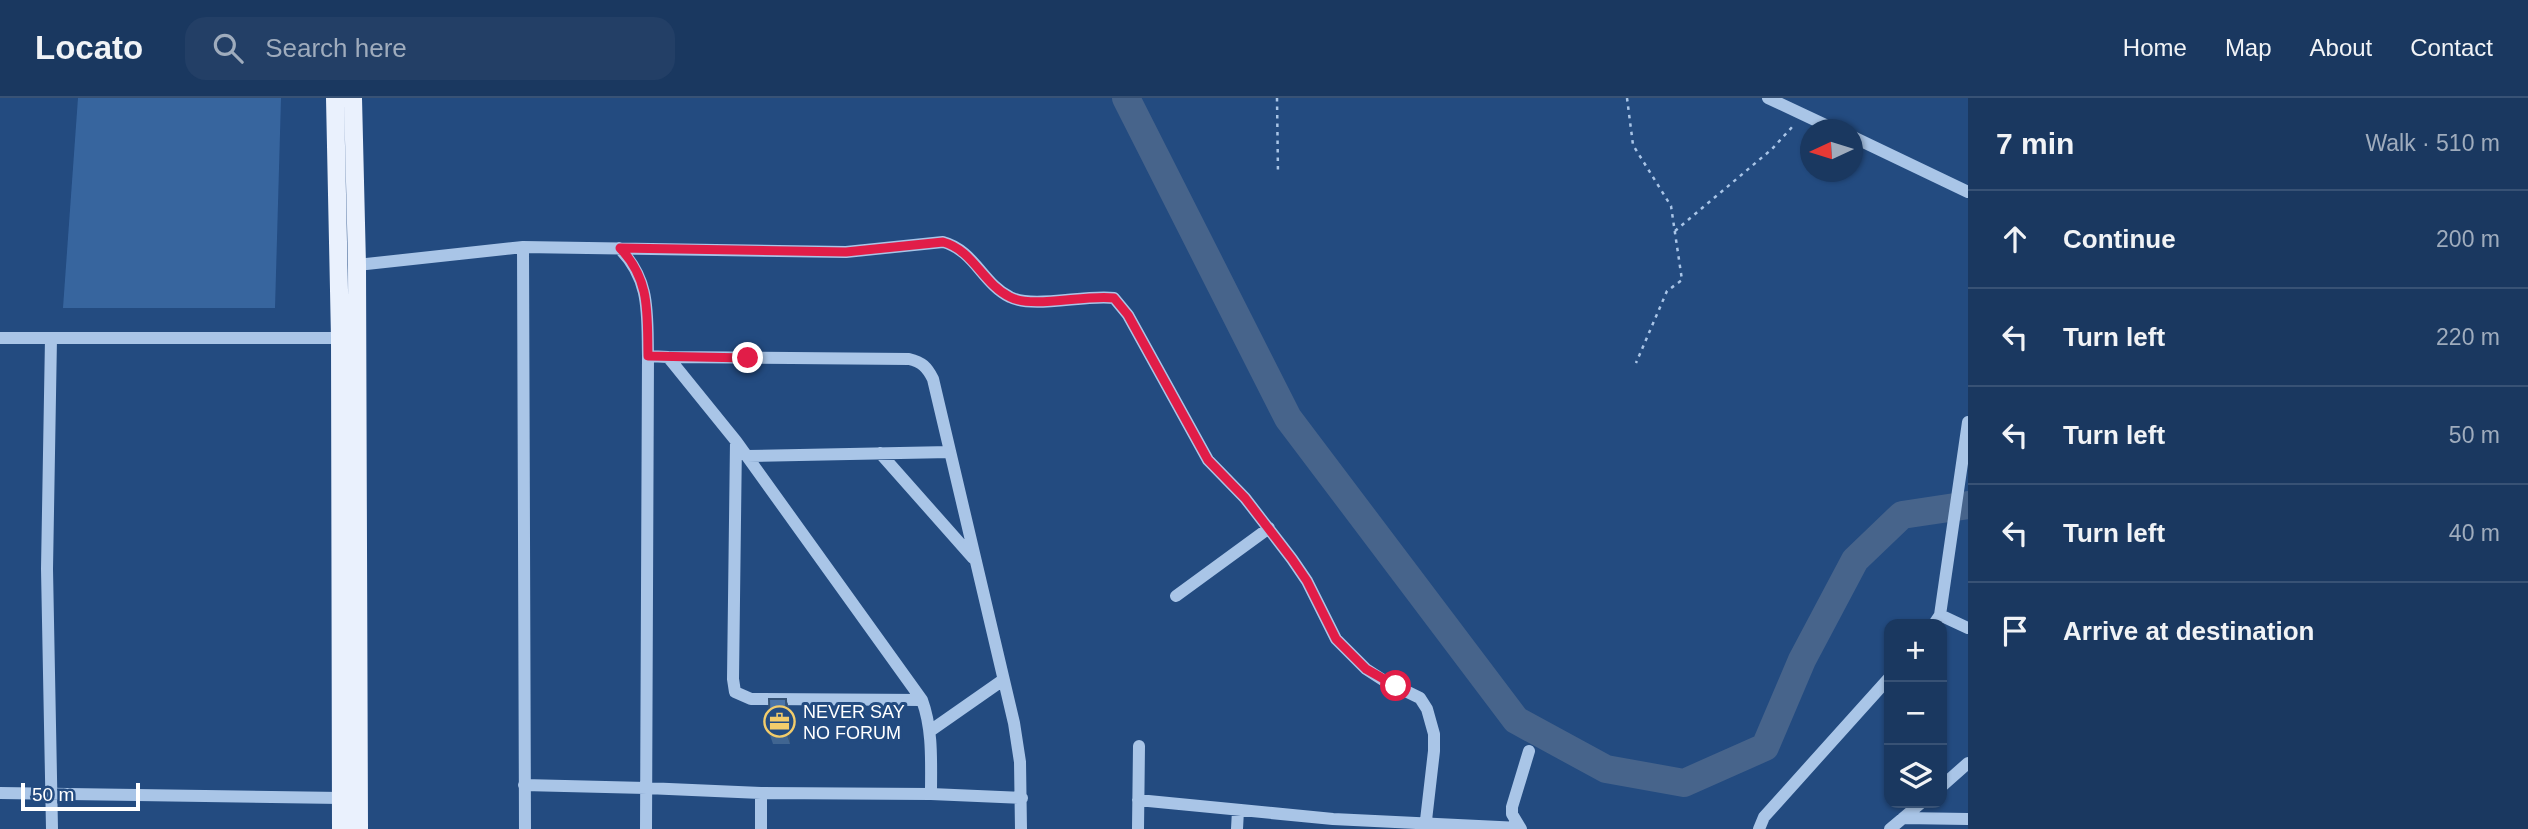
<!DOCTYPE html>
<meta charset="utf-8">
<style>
:root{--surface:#1a3860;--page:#233f66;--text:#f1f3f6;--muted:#9facbd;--line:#385275}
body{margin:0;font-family:Arial,sans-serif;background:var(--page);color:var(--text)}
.controls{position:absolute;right:21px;bottom:21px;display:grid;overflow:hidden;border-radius:14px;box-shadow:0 2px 5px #0004}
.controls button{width:63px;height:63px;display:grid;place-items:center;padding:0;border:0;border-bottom:2px solid var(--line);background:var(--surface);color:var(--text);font:35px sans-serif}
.compass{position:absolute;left:1800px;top:21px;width:63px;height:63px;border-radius:50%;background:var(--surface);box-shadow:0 2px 5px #0004;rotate:266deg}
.scale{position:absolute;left:21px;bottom:18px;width:119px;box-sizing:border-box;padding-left:7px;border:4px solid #fff;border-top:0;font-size:19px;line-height:24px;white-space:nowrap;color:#fff;-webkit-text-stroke:5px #234b80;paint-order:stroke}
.stop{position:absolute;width:21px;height:21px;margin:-16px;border:5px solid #e11d48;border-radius:50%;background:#fff}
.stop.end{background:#e11d48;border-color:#fff;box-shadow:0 2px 7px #0008}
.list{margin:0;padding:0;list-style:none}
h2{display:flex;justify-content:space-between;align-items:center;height:91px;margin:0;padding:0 28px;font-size:30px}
h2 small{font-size:23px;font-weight:400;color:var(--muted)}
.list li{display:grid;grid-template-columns:46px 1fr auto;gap:21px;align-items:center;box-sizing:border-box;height:98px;padding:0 28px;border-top:2px solid var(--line)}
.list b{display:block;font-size:26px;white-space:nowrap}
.list em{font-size:23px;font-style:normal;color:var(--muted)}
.icon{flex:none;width:38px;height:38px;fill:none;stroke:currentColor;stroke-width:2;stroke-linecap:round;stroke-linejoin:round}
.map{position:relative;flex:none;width:1968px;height:731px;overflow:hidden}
header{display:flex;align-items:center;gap:42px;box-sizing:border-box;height:98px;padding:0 35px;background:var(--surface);border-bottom:2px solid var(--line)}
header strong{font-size:33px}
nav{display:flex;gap:38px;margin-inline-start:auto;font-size:24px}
.search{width:490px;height:63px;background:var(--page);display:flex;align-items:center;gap:18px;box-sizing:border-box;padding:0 24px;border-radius:21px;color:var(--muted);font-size:26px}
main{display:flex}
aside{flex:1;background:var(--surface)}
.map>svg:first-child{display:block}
</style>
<header>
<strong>Locato</strong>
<div class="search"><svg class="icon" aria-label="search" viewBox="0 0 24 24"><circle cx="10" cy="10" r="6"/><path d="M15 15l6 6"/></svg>Search here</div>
<nav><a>Home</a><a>Map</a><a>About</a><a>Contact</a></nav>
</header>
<main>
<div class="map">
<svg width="1968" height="731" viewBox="0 0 1968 731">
<rect width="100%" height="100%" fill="#234b80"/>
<path fill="#37659e" d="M78 0H281L275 210H63Z"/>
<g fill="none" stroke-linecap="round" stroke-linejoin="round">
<path stroke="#47648b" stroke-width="28" d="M1126 0 1288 320 1516 622 1606 671 1684 685 1765 649 1802 562 1855 462 1902 417 1968 407"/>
<path stroke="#a9c5e7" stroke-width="2.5" stroke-dasharray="3.5 5" stroke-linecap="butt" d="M1277 0 1278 76
M1627 0 1633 47 1671 108 1682 182 1667 193 1636 265
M1675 133 1772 51 1793 28"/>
<path stroke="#a9c5e7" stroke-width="12" d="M1768 0 1836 32
M1853 39 1968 94
M523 149 525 731
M619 150C651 182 647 216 648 258L646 731
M357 167 523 149 846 154 943 144C974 152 983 186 1010 199 1033 211 1086 196 1114 200L1128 217 1208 362 1245 400 1292 461 1307 483 1336 541 1366 571 1383 582 1420 600 1427 611 1434 636V653L1425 731
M0 240H340
M51 240 47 471 52 731
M648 258 668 259 736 343 922 602C933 632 931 664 931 696
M668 259 909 261C922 264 927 269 933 281L1014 625 1020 664 1021 731
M736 343 733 581 735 594 751 601 922 602
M880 355 973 460
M747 358 950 354
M1176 498 1269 430
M1940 517 1968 324
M1934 526 1940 517 1968 530
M930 633 1003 582
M524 687 646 690 761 695 931 696 1022 700
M1942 688 1968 665
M0 695 341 700
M761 695V731
M1138 702 1333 721 1520 730
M1903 720 1968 721
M1138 731 1139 648
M1237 731 1238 712
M1521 731 1512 716V709L1529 653
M1759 731 1764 719 1889 580
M1890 731 1921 705"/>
<path stroke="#eaf1fd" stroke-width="18" d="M335 0 340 240 341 731
M353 0 357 167 359 731"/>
</g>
<path fill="#406591" d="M786 601 789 610 790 646H773L770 637Z"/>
<path fill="#345276" d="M786 601 789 610 790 646 787 637Z"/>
<path fill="#4b75a9" stroke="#345276" stroke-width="2" d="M769 601H786L787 637H770Z"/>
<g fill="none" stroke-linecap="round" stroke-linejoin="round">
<path stroke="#e11d48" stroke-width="9" d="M748 260 648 258C647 216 651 182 620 150L846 154 943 144C973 152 983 186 1010 199 1033 211 1086 196 1114 200L1128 217 1208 362 1245 400 1292 461 1307 483 1336 541 1366 571 1396 588"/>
</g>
<defs>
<symbol id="office-ring" viewBox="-11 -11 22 22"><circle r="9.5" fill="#234b80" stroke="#f2cc6b" stroke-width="1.5"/><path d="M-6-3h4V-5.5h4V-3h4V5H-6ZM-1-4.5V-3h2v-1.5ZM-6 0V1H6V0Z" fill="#f2cc6b"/></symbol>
</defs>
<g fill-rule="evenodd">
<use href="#office-ring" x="762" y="606" width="35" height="35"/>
</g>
<g text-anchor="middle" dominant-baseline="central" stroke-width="6" stroke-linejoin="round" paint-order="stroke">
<g font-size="18" fill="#fff" stroke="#234b80" text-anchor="start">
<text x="803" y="614">NEVER SAY<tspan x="803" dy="21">NO FORUM</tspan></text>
</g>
</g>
</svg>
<div class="controls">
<button>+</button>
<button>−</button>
<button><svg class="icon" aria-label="layers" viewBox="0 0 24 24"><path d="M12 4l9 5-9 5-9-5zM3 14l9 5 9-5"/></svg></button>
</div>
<svg class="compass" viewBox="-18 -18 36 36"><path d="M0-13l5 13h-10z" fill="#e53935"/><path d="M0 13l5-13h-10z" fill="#9facbd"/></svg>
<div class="scale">50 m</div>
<div class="stop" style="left:1396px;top:588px"></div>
<div class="stop end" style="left:748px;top:260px"></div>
</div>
<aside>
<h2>7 min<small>Walk · 510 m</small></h2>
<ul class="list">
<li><svg class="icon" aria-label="ahead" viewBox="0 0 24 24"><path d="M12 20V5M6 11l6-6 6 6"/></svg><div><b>Continue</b></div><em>200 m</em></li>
<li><svg class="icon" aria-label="left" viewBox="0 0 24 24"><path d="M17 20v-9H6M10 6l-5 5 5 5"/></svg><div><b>Turn left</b></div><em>220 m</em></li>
<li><svg class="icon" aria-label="left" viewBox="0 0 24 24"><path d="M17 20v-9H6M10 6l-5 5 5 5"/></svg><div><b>Turn left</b></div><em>50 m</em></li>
<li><svg class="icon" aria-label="left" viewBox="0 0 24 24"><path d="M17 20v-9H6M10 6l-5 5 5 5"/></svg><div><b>Turn left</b></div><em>40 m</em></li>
<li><svg class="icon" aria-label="arrive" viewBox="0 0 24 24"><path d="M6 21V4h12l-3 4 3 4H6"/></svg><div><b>Arrive at destination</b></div></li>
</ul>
</aside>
</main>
